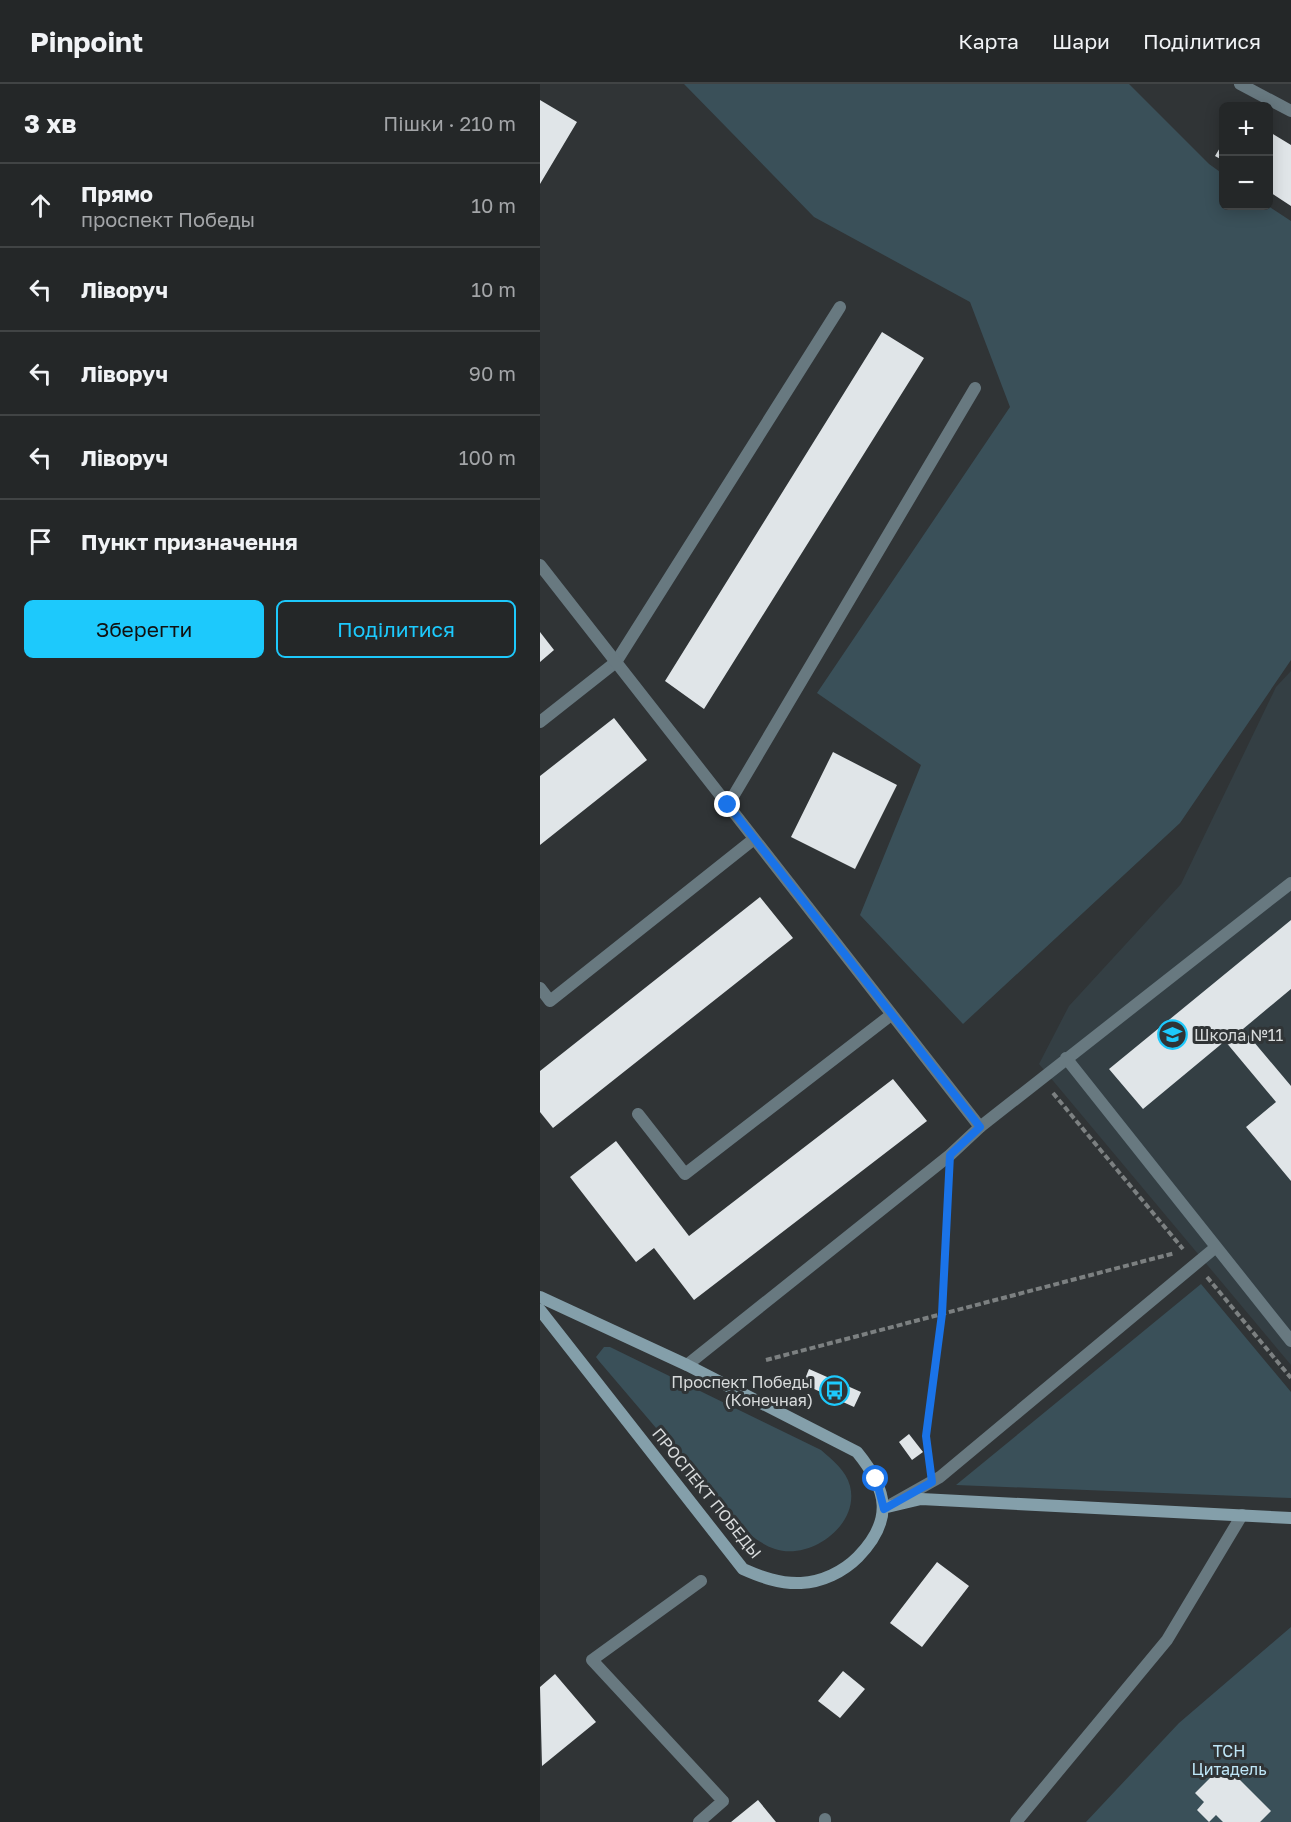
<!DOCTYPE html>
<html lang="uk">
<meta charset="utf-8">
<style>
:root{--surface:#242728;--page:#2c2f30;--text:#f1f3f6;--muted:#a3a5a8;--line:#414445;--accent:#1dc9fc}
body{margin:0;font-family:"Golos Text",sans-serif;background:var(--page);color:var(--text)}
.controls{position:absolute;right:18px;top:18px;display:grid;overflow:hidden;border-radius:9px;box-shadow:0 3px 15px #0003}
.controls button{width:54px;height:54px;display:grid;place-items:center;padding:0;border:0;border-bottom:2px solid var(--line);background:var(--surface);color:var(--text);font:30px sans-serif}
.stop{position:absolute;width:18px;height:18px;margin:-14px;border:4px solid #1a73e8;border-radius:50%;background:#fff}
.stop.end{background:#1a73e8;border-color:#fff;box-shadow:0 2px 6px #0008}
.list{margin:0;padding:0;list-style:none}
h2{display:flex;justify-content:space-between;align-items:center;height:78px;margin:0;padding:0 24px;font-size:26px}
h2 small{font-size:20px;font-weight:400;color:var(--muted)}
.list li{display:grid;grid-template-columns:39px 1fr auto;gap:18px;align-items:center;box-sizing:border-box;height:84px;padding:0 24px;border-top:2px solid var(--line)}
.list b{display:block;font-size:22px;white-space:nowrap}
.list p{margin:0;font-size:20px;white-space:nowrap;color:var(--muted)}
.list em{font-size:20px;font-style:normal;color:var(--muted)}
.actions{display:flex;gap:12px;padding:18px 24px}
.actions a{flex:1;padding:14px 0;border:2px solid var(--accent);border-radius:9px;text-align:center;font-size:21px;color:var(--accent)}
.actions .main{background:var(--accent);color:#111}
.icon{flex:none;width:33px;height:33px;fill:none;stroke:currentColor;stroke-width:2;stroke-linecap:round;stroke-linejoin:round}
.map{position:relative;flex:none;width:751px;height:1738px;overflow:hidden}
header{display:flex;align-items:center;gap:36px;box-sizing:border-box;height:84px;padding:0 30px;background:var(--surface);border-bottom:2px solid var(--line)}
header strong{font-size:28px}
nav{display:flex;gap:33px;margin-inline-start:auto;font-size:21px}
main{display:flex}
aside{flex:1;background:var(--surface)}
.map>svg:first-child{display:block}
</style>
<header>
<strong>Pinpoint</strong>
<nav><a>Карта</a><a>Шари</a><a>Поділитися</a></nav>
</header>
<main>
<aside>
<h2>3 хв<small>Пішки · 210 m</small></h2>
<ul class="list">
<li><svg class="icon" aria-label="ahead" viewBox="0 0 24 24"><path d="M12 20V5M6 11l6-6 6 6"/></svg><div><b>Прямо</b><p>проспект Победы</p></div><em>10 m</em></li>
<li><svg class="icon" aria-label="left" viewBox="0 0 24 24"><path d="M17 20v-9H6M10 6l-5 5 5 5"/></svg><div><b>Ліворуч</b></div><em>10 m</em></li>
<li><svg class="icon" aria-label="left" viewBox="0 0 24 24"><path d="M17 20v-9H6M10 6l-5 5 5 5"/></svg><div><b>Ліворуч</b></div><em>90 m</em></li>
<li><svg class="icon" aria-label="left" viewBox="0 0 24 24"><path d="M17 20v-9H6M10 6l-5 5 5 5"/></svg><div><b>Ліворуч</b></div><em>100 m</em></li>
<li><svg class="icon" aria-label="arrive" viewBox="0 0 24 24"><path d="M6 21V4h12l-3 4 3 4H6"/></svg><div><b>Пункт призначення</b></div></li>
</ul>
<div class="actions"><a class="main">Зберегти</a><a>Поділитися</a></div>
</aside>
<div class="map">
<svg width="751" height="1738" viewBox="0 0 751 1738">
<rect width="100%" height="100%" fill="#303436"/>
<path fill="#343f44" d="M751 587V1281L499 980 529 922 641 800 736 603Z"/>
<path fill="#3a5059" d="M144 0H589L669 80 683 90 684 122H728L751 137V576L640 739 423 940 320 831 381 681 277 609 470 323 430 218 274 133Z
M661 1200 751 1308V1414L416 1401Z
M64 1263H70L281 1366C292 1376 306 1386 310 1402 320 1441 270 1477 235 1465 220 1460 208 1449 197 1439L59 1277 56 1273Z
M751 1543V1738H546L639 1639Z"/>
<path fill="#e0e5e8" d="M0 16 37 38 0 100Z
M728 47 751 61V122L728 107Z
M684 57V77L675 72Z
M342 248 384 274 164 625 125 597Z
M0 548 14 566 0 578Z
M74 634 107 676 0 761V692Z
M293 668 357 701 315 785 251 753Z
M220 813 253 854 13 1044 0 1028V987Z
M751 836V905L703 945 751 1002V1097L706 1043 736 1018 685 957 603 1025 569 985Z
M353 995 387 1037 154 1216 114 1164 96 1178 30 1093 76 1057 149 1152Z
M269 1285 321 1308 314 1323 263 1300Z
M369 1350 383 1368 372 1376 359 1358Z
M397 1478 429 1502 382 1563 350 1539Z
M303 1587 325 1605 300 1634 278 1617Z
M15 1590 56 1638 2 1682 0 1603Z
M684 1680 731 1727 720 1738H683L676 1731 669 1738 657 1726 664 1718 655 1709Z
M218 1716 236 1738H191Z"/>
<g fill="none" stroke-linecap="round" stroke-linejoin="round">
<path stroke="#7c8081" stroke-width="4" stroke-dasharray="6 3" stroke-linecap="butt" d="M513 1009 643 1165
M667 1193 751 1294
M226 1276 635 1169
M388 1376 386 1352 402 1231 409 1097"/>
<path stroke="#687980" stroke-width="12" d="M700 0 751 27
M0 638 76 578 300 223
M188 721 435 304
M0 904 10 917 214 755
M526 974 751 1257
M98 1030 145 1090 351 931
M440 1043 751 799
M352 1420 400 1393 676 1163
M159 1738 183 1717 52 1576 161 1497
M285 1738V1735
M476 1738 627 1556 702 1431"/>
<path stroke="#687980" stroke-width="12" d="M0 481 440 1043 410 1071 147 1281"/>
<path stroke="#849faa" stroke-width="12" d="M0 1213 147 1281 317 1368C348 1406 354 1436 318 1473 303 1488 282 1498 261 1499 240 1500 221 1493 203 1485L0 1226
M343 1424 381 1415 751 1434"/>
</g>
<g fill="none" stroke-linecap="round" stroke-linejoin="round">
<path stroke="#1a73e8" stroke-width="8" d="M188 721 440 1043 410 1071 402 1230 386 1352 392 1398 344 1425 336 1395"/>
</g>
<defs>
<symbol id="school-ring" viewBox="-11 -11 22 22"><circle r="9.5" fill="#303436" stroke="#1dc9fc" stroke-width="1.5"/><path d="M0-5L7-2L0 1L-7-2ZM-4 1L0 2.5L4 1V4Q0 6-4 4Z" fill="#1dc9fc"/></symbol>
<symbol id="bus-ring" viewBox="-11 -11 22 22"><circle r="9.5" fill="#303436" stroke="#1dc9fc" stroke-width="1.5"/><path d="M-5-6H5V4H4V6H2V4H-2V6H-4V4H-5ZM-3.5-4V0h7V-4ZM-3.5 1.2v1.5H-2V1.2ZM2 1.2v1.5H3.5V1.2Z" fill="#1dc9fc"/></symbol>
</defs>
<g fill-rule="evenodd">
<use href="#school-ring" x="616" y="934" width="33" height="33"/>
<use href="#bus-ring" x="278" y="1290" width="33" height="33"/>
</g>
<g text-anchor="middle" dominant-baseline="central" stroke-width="6" stroke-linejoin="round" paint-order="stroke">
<g font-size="16" fill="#d8dbdc" stroke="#303436" text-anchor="start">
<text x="654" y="951">Школа №11</text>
<text x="273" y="1298" text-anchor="end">Проспект Победы<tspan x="273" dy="18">(Конечная)</tspan></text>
</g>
<g font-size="16" fill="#d8dbdc" stroke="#303436">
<text transform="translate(167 1409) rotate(51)">ПРОСПЕКТ ПОБЕДЫ</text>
</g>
<g font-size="16" fill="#bfe7f8" stroke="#303436">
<text x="689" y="1667">ТСН<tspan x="689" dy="18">Цитадель</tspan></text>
</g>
</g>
</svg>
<div class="controls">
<button>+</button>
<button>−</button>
</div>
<div class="stop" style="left:336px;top:1395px"></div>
<div class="stop end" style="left:188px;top:721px"></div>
</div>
</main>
